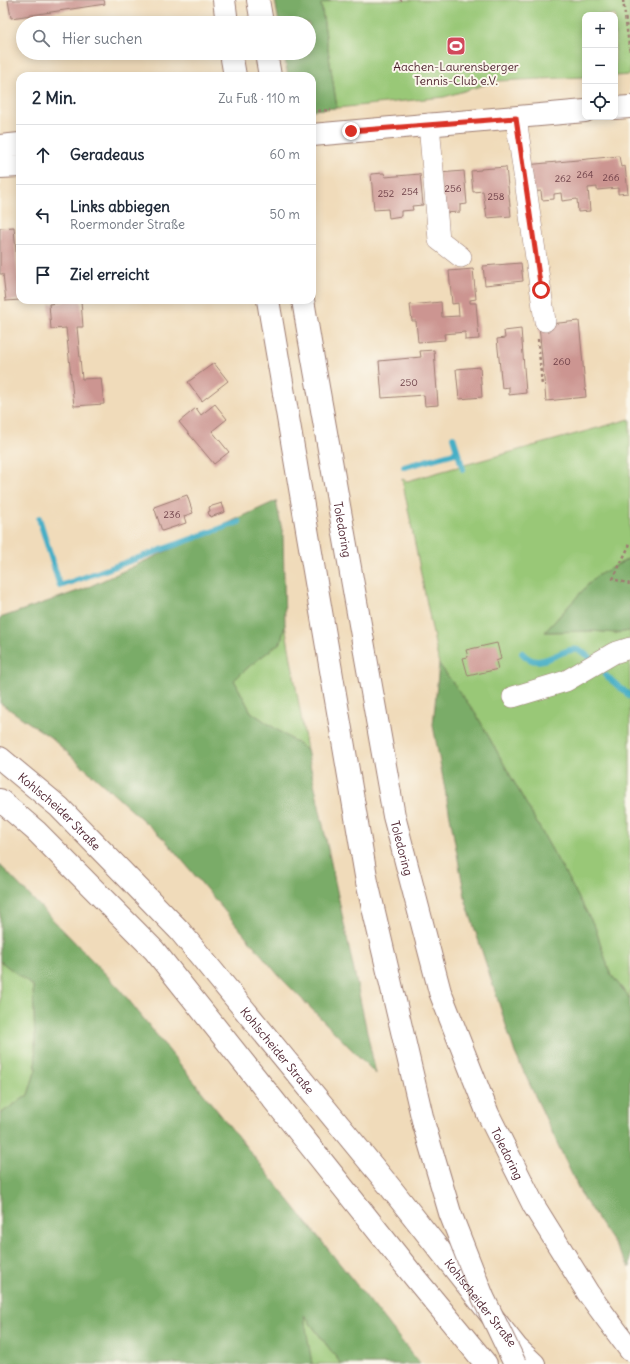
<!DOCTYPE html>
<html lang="de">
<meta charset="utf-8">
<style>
:root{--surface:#fff;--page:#f6f6f7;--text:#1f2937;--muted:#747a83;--line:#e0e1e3}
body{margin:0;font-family:Delius,sans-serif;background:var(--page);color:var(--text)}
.controls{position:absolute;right:12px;top:12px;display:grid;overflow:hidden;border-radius:8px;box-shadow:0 2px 10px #0003}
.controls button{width:36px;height:36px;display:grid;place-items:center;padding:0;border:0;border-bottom:1px solid var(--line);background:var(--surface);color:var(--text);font:20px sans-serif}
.stop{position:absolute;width:12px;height:12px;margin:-9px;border:3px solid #d93025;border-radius:50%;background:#fff}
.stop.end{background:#d93025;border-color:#fff;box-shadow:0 1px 4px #0008}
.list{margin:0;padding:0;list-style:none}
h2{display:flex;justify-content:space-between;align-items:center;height:52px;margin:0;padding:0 16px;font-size:17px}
h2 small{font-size:13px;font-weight:400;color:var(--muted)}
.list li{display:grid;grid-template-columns:26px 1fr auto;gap:12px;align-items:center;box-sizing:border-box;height:60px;padding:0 16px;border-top:1px solid var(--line)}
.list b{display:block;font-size:15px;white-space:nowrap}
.list p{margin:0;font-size:13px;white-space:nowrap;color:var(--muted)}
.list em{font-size:13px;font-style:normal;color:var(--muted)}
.icon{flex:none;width:22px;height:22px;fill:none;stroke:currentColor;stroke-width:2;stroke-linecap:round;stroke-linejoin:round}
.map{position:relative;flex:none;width:630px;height:1364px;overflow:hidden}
.search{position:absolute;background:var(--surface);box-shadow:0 2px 10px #0003;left:16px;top:16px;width:300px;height:44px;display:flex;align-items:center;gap:10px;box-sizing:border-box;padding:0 14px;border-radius:22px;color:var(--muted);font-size:15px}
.panel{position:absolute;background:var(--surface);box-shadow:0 2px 10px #0003;left:16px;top:72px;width:300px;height:232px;border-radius:12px}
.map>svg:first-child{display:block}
</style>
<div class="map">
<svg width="630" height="1364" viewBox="0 0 630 1364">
<rect width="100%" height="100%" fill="#fbf7ec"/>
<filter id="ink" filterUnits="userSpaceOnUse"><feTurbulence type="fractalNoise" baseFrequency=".025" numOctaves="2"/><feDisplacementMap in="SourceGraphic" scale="8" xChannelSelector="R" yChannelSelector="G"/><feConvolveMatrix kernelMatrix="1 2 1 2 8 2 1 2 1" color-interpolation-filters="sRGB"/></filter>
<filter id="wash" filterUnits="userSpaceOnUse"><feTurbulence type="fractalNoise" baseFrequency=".012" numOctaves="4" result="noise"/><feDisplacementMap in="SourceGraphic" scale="16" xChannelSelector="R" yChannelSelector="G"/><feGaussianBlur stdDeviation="0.9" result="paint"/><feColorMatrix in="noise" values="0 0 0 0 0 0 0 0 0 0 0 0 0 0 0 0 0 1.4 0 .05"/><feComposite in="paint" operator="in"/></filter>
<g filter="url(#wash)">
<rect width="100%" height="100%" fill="#f0dbba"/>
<path fill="#99c877" stroke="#727451" d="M331 0H630V75L615 76V15H585V77L497 81 444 97 337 108 321 4 331 1Z
M630 419V558L595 577 545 632 592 631 616 633 630 631V999L610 973 595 927 476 714 439 664 402 479 407 481Z
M285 625 307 750 251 712 234 680 252 664 281 642Z
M0 961 33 986 36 1069 28 1095 0 1114Z
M303 1314 341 1364H312Z"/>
<path fill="#7aac68" stroke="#62664a" d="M275 0H331V1L321 4 337 108 312 110V76H288L284 53H309V23H279Z
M276 501 283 535 285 625 281 642 252 664 234 680 251 712 307 750 376 1074 280 977 166 841 50 737 0 703V618L84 589Z
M630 558V631L616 633 592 631 545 632 595 577Z
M439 664 476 714 595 927 610 973 630 999V1268L582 1196 515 1053 466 902 433 725Z
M0 865 119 988 420 1364H341L304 1315 312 1364H0V1114L28 1095 36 1069 33 986 0 961Z"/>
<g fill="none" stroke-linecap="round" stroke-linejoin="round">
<path stroke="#47afc6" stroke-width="6" d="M453 437 463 469
M404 467 458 452
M39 518 60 586 239 522
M522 653C540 674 561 646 578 650 582 651 586 655 589 657
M605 675 630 696"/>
</g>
<g id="blocks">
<path fill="#cc9591" d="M8 0H104L105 4 11 18Z
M619 156 621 167 625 166 628 193 618 194V188L597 190V187L588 188 590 211 578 212 577 199 562 201 561 193 554 194V199L542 200 541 191 529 192 526 165Z
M506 167 511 216 487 218 483 191 473 192 471 171 481 170V169Z
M464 171 467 204 460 205V212L443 213 439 173Z
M384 173 385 177 420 174 423 205 412 206 413 210 401 211V216L389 218 388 209 374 210 371 174Z
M14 227 18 277H20V300L6 301 3 274H0V228Z
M521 263 523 281 485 285 483 266Z
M473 269 476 299 470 300V303H476L479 339 465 340V332L444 334 445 340 418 342 416 321H412L410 305 441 302 442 317 459 316 458 303 452 304 449 271Z
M64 300 81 301 83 327H77L82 379 101 378 104 404 74 406 66 328 51 329 49 304 64 302Z
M579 321 586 397 546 401 539 325Z
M521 329 526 393 509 395V387L502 388 497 339 505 338 504 331Z
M434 350 438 405 425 406 424 395 382 398 379 361 421 357 420 351Z
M214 363 228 381 202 401 188 382Z
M480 367 482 397 459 399 456 369Z
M215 404 227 419 212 431 229 452 214 464 179 422 196 408 201 415Z
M187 495 193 513 184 516 186 523 162 531 154 507Z
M222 503 225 512 210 517 208 512 210 511 209 507Z
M497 643 501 659 496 661 498 669 468 676 463 658 468 657 466 650Z"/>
</g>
</g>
<g filter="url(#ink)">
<use href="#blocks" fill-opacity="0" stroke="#9d7d72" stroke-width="1"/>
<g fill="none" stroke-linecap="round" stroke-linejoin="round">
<defs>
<path id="minor" d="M516 118 545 321
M429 124 439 240 461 257
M513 697 566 681 614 653 630 648"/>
<g id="major">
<path d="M615 108 630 107"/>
<path d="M312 135 585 111"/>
<path d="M0 146 20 144"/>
<path d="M0 167 20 166"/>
<path id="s1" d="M0 758 59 807 179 930 390 1187 517 1348 534 1364"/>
<path d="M0 800 36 831 154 950 416 1279 486 1364"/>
</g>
<g id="highway">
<path d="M224 0 227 23"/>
<path d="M258 0 262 23"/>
<path d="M231 53 235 76"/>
<path d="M266 53 270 76"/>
<path d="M268 300 367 882 424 1125"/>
<path id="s2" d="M303 300 310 342 394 816 440 992 488 1114 534 1206 588 1293 630 1350"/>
</g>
</defs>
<use href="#minor" stroke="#9d7d72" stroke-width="22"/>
<use href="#major" stroke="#9d7d72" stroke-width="24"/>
<use href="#highway" stroke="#9d7d72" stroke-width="24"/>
<path stroke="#9d7d72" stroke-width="2.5" stroke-dasharray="3 3" stroke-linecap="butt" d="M401 0V1
M623 0 630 53
M312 111 331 110
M538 339 542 386
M630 544 613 579 630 584"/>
<use href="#minor" stroke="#fff" stroke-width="21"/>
<use href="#major" stroke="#fff" stroke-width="22"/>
<use href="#highway" stroke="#fff" stroke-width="22"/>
<defs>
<path id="highway-bridge" d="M424 1125 450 1213 483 1297 515 1364"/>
</defs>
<use href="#highway-bridge" stroke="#9d7d72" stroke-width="24" stroke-linecap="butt"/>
<use href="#highway-bridge" stroke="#fff" stroke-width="22"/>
</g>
</g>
<g fill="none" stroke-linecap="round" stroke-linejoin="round" filter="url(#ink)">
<path stroke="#d93025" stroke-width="5" d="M351 131 516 118 541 290"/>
</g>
<defs>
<symbol id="stadium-square" viewBox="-11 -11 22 22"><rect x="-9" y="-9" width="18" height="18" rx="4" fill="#d1495b" stroke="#fbf7ec"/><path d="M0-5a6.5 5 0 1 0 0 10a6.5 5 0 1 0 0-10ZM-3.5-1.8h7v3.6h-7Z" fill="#fff"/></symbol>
</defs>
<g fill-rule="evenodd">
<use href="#stadium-square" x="445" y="35" width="22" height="22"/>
</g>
<g text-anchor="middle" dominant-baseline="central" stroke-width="4" stroke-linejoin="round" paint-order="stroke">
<g font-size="10" fill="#6a3c44">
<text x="585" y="174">264</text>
<text x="611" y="177">266</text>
<text x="563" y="178">262</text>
<text x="453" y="188">256</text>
<text x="410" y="191">254</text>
<text x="386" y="193">252</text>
<text x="496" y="196">258</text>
<text x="562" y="361">260</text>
<text x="409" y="382">250</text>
<text x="172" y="514">236</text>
</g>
<g font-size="12" fill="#4a1f2b" stroke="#fbf7ec">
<text x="456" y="66">Aachen-Laurensberger<tspan x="456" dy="14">Tennis-Club e.V.</tspan></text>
</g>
<g font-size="12" fill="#4a1f2b" stroke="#fbf7ec">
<text stroke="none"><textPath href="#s2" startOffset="233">Toledoring</textPath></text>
<text stroke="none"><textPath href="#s1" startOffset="80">Kohlscheider Straße</textPath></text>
<text stroke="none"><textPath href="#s2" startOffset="557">Toledoring</textPath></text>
<text stroke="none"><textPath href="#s1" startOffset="404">Kohlscheider Straße</textPath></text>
<text stroke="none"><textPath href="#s2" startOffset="881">Toledoring</textPath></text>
<text stroke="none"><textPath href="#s1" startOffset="728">Kohlscheider Straße</textPath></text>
</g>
</g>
</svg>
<div class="controls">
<button>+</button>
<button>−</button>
<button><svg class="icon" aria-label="locate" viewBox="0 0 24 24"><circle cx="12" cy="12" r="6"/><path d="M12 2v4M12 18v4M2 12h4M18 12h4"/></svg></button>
</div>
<div class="stop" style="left:541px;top:290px"></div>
<div class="stop end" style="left:351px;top:131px"></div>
<div class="search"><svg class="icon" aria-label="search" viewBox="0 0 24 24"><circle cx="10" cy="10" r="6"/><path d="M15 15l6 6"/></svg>Hier suchen</div>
<section class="panel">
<h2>2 Min.<small>Zu Fuß · 110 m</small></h2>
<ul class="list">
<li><svg class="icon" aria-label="ahead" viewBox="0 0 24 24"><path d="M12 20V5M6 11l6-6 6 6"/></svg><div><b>Geradeaus</b></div><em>60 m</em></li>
<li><svg class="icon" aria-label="left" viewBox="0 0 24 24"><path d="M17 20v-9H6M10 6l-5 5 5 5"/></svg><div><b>Links abbiegen</b><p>Roermonder Straße</p></div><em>50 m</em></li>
<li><svg class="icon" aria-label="arrive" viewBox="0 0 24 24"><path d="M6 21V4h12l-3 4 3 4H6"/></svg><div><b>Ziel erreicht</b></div></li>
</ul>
</section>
</div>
